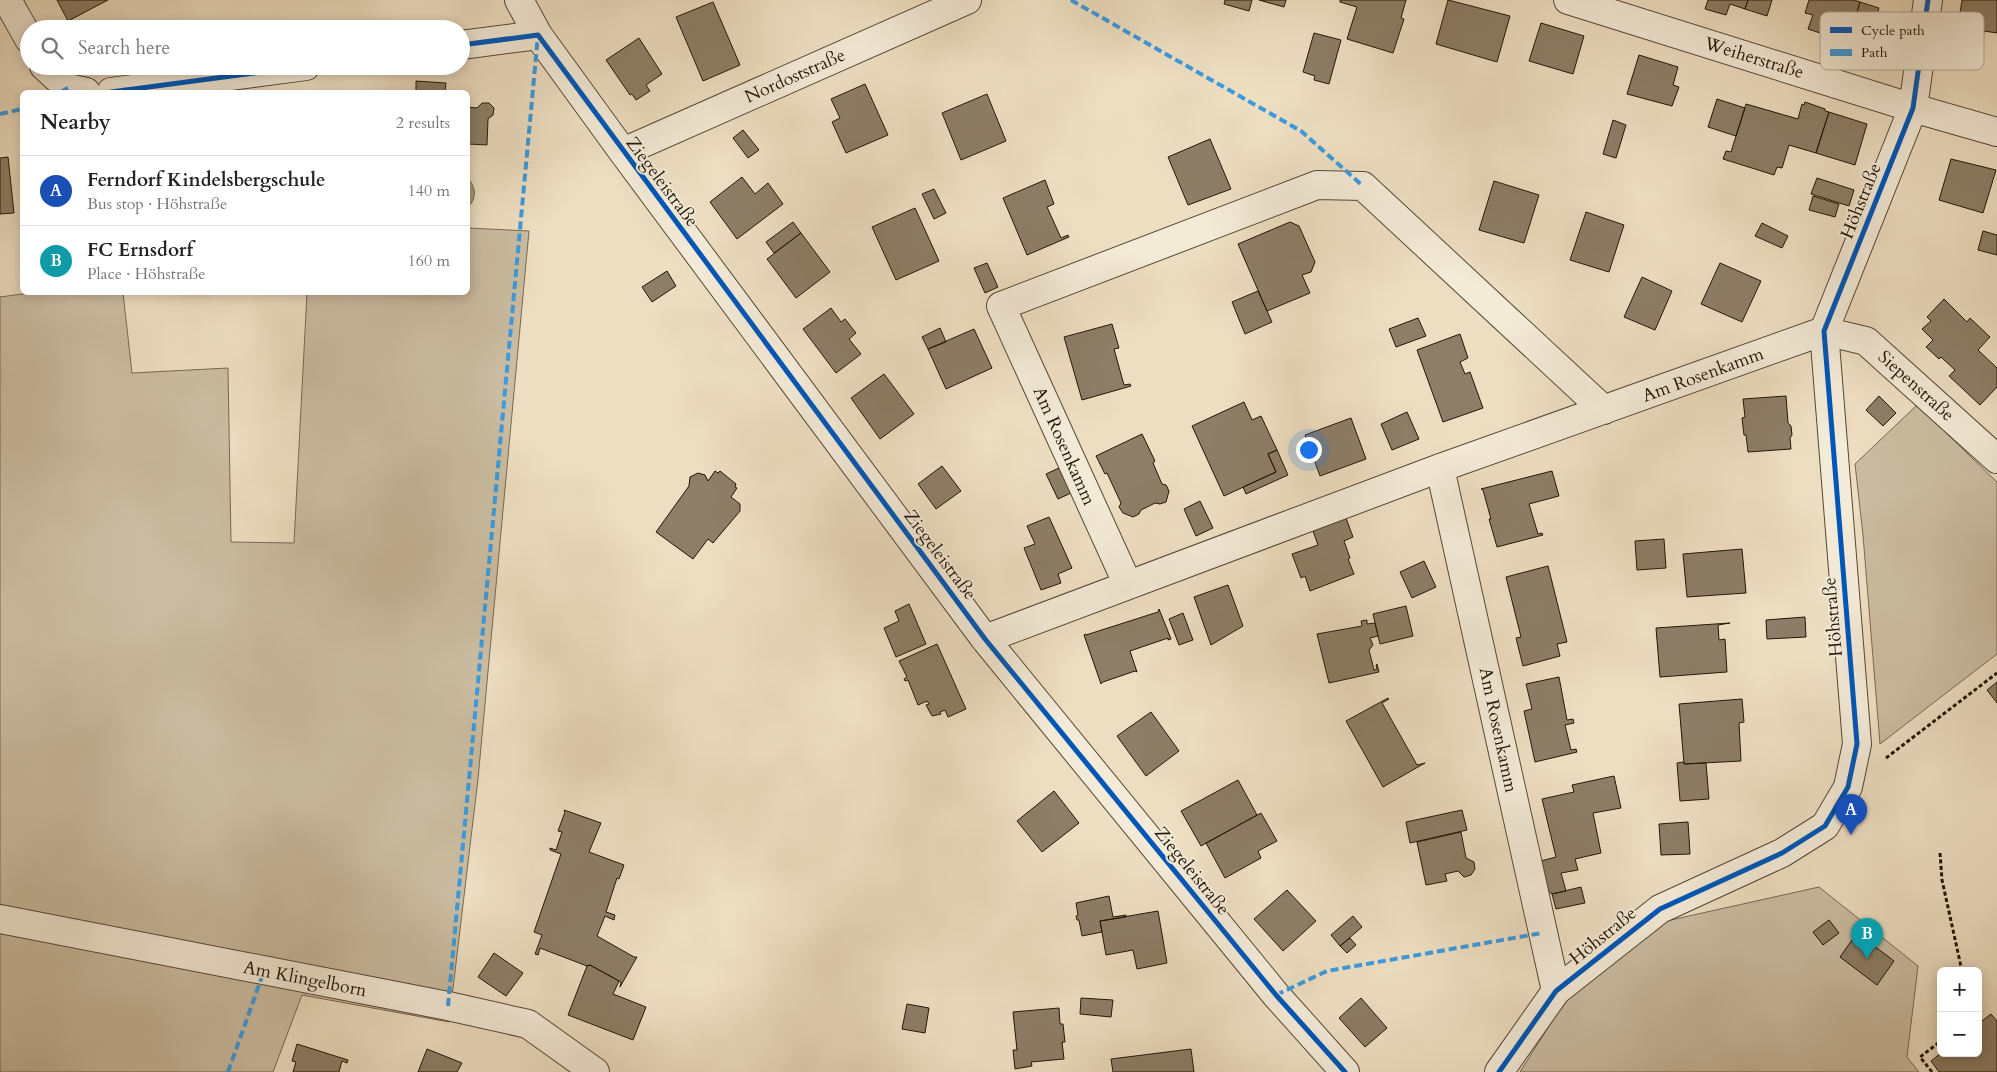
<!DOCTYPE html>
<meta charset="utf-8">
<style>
:root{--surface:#fff;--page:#f6f6f6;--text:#222;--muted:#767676;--line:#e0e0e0;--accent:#2563eb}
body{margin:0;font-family:Cardo,serif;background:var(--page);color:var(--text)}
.controls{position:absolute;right:15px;bottom:15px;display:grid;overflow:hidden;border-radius:8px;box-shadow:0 2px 12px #0003}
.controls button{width:45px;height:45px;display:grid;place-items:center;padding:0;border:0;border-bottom:1px solid var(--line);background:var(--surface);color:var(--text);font:25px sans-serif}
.you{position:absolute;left:1308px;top:449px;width:18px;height:18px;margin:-12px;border:4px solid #fff;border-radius:50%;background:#1a73e8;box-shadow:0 0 0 8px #1a73e833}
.badge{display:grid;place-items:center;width:32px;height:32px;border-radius:50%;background:var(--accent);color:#fff;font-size:16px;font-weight:700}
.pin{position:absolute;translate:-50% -41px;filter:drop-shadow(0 1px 2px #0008)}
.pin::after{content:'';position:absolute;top:26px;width:18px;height:15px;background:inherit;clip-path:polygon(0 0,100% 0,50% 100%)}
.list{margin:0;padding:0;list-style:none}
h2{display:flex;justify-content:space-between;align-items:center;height:65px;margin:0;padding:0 20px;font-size:21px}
h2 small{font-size:16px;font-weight:400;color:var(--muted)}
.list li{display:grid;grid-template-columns:32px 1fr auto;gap:15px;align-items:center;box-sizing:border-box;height:70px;padding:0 20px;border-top:1px solid var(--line)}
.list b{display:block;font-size:19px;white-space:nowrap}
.list p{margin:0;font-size:16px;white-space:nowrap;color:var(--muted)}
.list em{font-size:16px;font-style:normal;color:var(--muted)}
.icon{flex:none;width:28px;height:28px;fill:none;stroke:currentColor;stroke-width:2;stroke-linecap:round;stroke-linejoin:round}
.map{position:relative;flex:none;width:1997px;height:1072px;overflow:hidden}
.search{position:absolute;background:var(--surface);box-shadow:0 2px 12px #0003;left:20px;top:20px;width:450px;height:55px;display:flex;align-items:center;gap:12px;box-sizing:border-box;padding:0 18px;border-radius:28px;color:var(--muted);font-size:19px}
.panel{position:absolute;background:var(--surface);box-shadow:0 2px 12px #0003;left:20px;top:90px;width:450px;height:205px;border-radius:8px}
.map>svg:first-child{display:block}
</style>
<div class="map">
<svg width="1997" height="1072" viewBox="0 0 1997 1072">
<rect width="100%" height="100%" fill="#eddec1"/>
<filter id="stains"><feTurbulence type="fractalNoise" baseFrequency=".004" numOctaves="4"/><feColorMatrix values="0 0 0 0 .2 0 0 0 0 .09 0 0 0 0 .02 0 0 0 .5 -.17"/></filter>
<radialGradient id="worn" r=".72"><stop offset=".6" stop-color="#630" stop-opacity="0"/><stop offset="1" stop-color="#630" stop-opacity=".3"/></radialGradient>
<path fill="#cabca1" stroke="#766953" d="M468 228 529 231 478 779 449 1022 302 995 273 1072H0V297L37 292 123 293 132 373 228 368 231 542 294 543 307 293 468 292Z
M1917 405 1997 482V654L1880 744 1863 535 1855 464Z
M1819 887 1918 966 1907 1057 1919 1072H1520L1568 996 1662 922Z"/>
<path fill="#a89a81" stroke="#72654f" d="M468 178C476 188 477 198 468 207Z"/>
<path fill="#8c7e67" stroke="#221605" d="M57 0H108L68 21Z
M1225 0H1252L1249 11 1224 4Z
M1259 0H1286L1284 7Z
M1340 0H1406L1401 18 1404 19 1393 53 1347 39 1357 7 1340 2Z
M1448 0 1510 16 1497 62 1436 44Z
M1708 0H1748L1745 9 1730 4 1726 15 1705 9Z
M1748 0H1772L1767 16 1745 9Z
M1809 0H1854L1860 2 1848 42 1808 29 1813 15 1805 13Z
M1962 0H1997V33L1984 31 1983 43 1956 39Z
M713 2 740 65 703 81 676 17Z
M1860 2 1879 8 1868 48 1866 47 1868 39 1851 33Z
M1541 23 1584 36 1573 74 1529 61Z
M1314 33 1341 40 1329 84 1314 80 1315 76 1303 72Z
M639 38 662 74 646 85 650 91 636 100 632 94 630 95 606 60Z
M1639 55 1678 67 1673 85 1679 87 1672 106 1627 94Z
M416 81 446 83 445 92H416Z
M865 84 888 135 846 153 832 122 840 118 831 99Z
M987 94 1006 141 961 160 942 113Z
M1717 99 1745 108 1736 136 1708 127Z
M1805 102 1825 109V111L1829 112 1816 153 1789 145 1782 168 1777 167 1774 175 1723 159 1726 151 1731 152 1746 104 1798 119 1802 104 1804 105Z
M482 103H489L494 108 493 115 488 119 487 145 468 144V107L477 108Z
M1829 112 1867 124 1855 165 1816 153Z
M1613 120 1626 125 1616 158 1603 154Z
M743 130 759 150 748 158 733 138Z
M1210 139 1231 189 1188 205 1168 157Z
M8 157 14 213 0 214V158Z
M1951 159 1996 170 1983 213 1939 200Z
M742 177 755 194 768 183 783 204 737 239 710 202Z
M1817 178 1854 190 1849 206 1811 194Z
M1045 180 1054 204 1047 207 1061 238 1068 235 1069 237 1027 255 1003 198Z
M1494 181 1539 195 1524 243 1479 230Z
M934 189 946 213 934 219 922 194Z
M1813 196 1839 204 1835 217 1809 210Z
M915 208 939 261 896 280 872 227Z
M1586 212 1624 225 1609 272 1570 260Z
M793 222 801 233 774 253 766 242Z
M1290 222 1299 226 1315 262 1311 272 1302 275 1310 293 1267 311 1238 244Z
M1762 223 1788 236 1782 248 1755 236Z
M1983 231 1997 235V255L1978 250Z
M801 233 830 272 796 298 767 259Z
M987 263 998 287 985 293 974 268Z
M1720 263 1761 281 1742 322 1701 304Z
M667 271 676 286 652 302 642 287Z
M1642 277 1672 291 1655 330 1624 317Z
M1258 291 1272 322 1245 334 1232 302Z
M1944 299 1967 322 1970 318 1990 337 1978 350 1997 368V387L1980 405 1949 376 1955 370 1941 357 1939 359 1926 347 1933 340 1922 329 1931 321 1927 317Z
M831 308 841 322 845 319 856 333 849 339 861 354 836 373 803 329Z
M1418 318 1426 336 1396 347 1389 329Z
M1112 324 1119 348 1114 349 1124 385 1130 384 1131 386 1082 400 1064 337Z
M940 328 946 342 928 349 922 337Z
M974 329 992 368 946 389 928 349Z
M1460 334 1468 358 1460 362 1465 374 1470 372 1483 408 1443 422 1417 350Z
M884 374 914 414 880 439 851 398Z
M1786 396 1788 423 1791 426 1792 435 1790 438 1791 449 1748 452 1746 435H1744L1742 418 1745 417 1743 399Z
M1879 396 1896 413 1883 426 1866 410Z
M1244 402 1252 420 1261 416 1277 450 1268 454 1276 472 1224 496 1192 426Z
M1407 412 1419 439 1392 450 1381 424Z
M1351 418 1366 459 1320 476 1305 435Z
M1142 434 1155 461 1153 463 1162 484 1166 485 1169 491 1166 502 1160 504 1155 503 1141 510 1139 514 1133 517 1123 513 1119 507 1121 503 1107 473 1105 474 1096 456Z
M1277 450 1288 475 1246 494 1243 487 1276 472 1268 454Z
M942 466 961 491 936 509 918 484Z
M1059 468 1071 493 1058 499 1046 474Z
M715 471 718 473 720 471 736 484 735 487 737 488 731 497 740 504V511L713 543 708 539 693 559 656 532 689 486 690 477 698 473 705 475 708 481Z
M1552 471 1559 496 1529 504 1538 534 1542 533 1543 535 1497 547 1489 519H1491L1483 490 1481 489Z
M1200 501 1213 528 1196 536 1184 509Z
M1049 517 1072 568 1058 574 1061 583 1041 590 1024 548 1035 544 1027 526Z
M1346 518 1353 537 1344 541 1350 558 1348 559 1354 574 1310 591 1305 576 1301 578 1292 554 1318 545 1313 531Z
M1664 539 1666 568 1637 570 1635 541Z
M1742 549 1746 593 1687 597 1683 554Z
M1424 561 1436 587 1412 598 1400 572Z
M1548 566 1567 642 1557 644 1560 656 1523 666 1516 638 1521 637 1506 577Z
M1228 585 1243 626 1211 645 1194 597Z
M909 604 926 644 896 657 884 628 899 621 895 611Z
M1406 606 1413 636 1380 644 1373 614Z
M1159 609 1171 639 1168 640V638L1130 651 1137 672 1135 671 1103 682 1101 684 1084 635 1086 634V635L1158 612Z
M1183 613 1193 640 1179 645 1169 619Z
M1805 617 1806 637 1767 639 1766 620Z
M1367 620V624L1375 623 1378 636 1370 638 1373 645 1369 650 1374 670 1377 669 1376 665 1377 664 1379 672 1329 683 1317 634 1362 626 1361 621Z
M1730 623 1718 625 1719 640 1725 639 1727 672 1660 677 1656 628Z
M937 644 966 709 948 717 945 710 940 712 941 714 932 716 926 705 929 704 927 701 918 705 908 680 905 681 904 679 907 677 899 661Z
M1559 677 1567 720 1573 719 1574 723 1565 725 1571 750 1576 749 1577 752 1535 762 1524 711 1532 709 1526 684Z
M1997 682V703L1987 690Z
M1388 698 1389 699 1382 703 1417 765 1425 763 1383 787 1346 721Z
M1742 699 1744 722 1739 723 1741 761 1684 764 1679 704Z
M1151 712 1179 751 1146 776 1117 736Z
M1683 762 1684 764 1706 763 1709 799 1680 801 1677 763Z
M1614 776 1621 808 1593 813 1601 853 1575 859 1578 870 1561 873 1566 891 1552 894 1543 887 1537 862 1556 857 1542 799 1574 792 1572 785Z
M1238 780 1257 815 1201 846 1181 811Z
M1054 791 1079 823 1042 852 1017 821Z
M564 810 601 823 589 852 624 865 619 879 617 878 606 912 615 915 614 920 605 916 597 936 634 957H637L620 987 621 982 590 965 587 966 540 948 538 955 535 954 542 935 534 932 561 854 550 850V848L556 850 562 832 558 831 565 812Z
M1462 810 1467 830 1410 843 1406 822Z
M1261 813 1277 841 1258 851 1261 858 1225 878 1206 843Z
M1688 822 1690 854 1661 855 1659 824Z
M1461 832 1466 858 1474 862 1475 869 1471 875 1464 877 1458 871 1445 874 1447 881 1426 885 1417 842Z
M1581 887 1585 903 1556 909 1552 894Z
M1287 890 1316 921 1283 951 1254 919Z
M1109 896 1113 917 1126 915V917L1100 921 1102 932 1082 936 1079 920H1077L1076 916 1078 915 1076 903Z
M1158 911 1167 963 1137 969 1133 950 1106 955 1100 921Z
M1353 916 1362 927 1340 946 1331 935Z
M1829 920 1839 933 1823 945 1813 932Z
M1857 933 1894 961 1877 985 1840 957Z
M1350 938 1356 945 1347 953 1340 946Z
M494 953 523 973 506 996 478 977Z
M590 965 619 981 613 994 646 1007 633 1040 568 1015 587 966Z
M1081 998 1113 1000 1111 1017 1080 1014Z
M1361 998 1387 1028 1365 1047 1339 1018Z
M907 1004 929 1008 925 1033 902 1029Z
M1059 1008 1060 1024H1063L1065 1042H1062L1064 1059 1031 1062 1032 1066 1015 1069 1013 1050H1017L1013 1012Z
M1991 1014 1997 1021V1072H1939L1931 1061 1941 1053H1978V1024Z
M297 1044 348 1060 347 1063 342 1061 339 1072H293L296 1062 292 1061Z
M427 1049 462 1063 457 1072H418Z
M1191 1049 1194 1072H1113L1111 1059Z"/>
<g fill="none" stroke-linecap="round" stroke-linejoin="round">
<defs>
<path id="minor" d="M7 0 29 39
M519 0 538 35 623 152 985 639 1276 995 1345 1072
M1568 0 1913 108 1997 132
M461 45 538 35
M44 66 68 88 86 92
M111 92 306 66
M623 152 967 0
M1440 468 1556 991
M1128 585 1001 306 1317 185 1363 186 1604 410
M985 639 1440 468 1824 331 1866 341 1997 459
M0 919 448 1006 528 1024 595 1072
M1499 1072 1556 991 1660 909 1782 853 1825 826 1848 787 1857 744 1824 331 1913 108 1928 0"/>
</defs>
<use href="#minor" stroke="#554834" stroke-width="30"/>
<path stroke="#221605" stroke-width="3" stroke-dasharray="4 2.5" stroke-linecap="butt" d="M1886 758 1997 673
M1940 853 1942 880 1962 971
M1932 1072 1920 1057 1941 1041"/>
<use href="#minor" stroke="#f3ead7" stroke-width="28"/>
<path stroke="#3c9add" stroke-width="4" stroke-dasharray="8 4" stroke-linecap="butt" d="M1071 0 1301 131 1363 186
M61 92 68 88
M0 114 22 109
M1276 995 1327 971 1542 933
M448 1006 538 35
M228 1072 264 971"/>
<defs>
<path id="cycleway" d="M461 45 538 35 985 639 1276 995 1345 1072
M111 92 306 66
M1499 1072 1556 991 1660 909 1782 853 1825 826 1848 787 1857 744 1824 331 1913 108 1928 0"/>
</defs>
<use href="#cycleway" stroke="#f3ead7" stroke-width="8"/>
<use href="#cycleway" stroke="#0057b8" stroke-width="5"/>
</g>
<g text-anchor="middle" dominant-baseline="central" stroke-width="4" stroke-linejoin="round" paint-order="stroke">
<g font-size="18" fill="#221605" stroke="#f3ead7">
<text transform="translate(1754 58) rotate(17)">Weiherstraße</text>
<text transform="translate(795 76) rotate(-24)">Nordoststraße</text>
<text transform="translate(662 182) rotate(53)">Ziegeleistraße</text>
<text transform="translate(1861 201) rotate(-68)">Höhstraße</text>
<text transform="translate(1703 375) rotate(-20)">Am Rosenkamm</text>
<text transform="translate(1916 386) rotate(42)">Siepenstraße</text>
<text transform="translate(1064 446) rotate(66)">Am Rosenkamm</text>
<text transform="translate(940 555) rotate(53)">Ziegeleistraße</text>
<text transform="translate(1833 617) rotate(-95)">Höhstraße</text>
<text transform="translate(1498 730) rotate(78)">Am Rosenkamm</text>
<text transform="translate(1192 871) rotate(51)">Ziegeleistraße</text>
<text transform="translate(1603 936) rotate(-39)">Höhstraße</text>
<text transform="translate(305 979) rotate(11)">Am Klingelborn</text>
</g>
</g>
<rect x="1820" y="12" width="164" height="58" rx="8" fill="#f3ead7" stroke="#b4aa98" stroke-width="1"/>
<rect x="1830" y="27" width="22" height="6" fill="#0057b8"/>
<rect x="1830" y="49" width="22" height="7" fill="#3c9add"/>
<g font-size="14" fill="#221605">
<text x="1861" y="35">Cycle path</text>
<text x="1861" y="57">Path</text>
</g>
<rect width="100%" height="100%" filter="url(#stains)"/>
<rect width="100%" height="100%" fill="url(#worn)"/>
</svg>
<div class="controls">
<button>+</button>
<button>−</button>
</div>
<div class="you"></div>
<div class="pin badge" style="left:1851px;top:835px;background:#1a4fb4">A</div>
<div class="pin badge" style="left:1867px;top:959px;background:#0f9aa8">B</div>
<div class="search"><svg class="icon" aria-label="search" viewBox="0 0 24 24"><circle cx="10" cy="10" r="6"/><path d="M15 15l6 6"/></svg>Search here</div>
<section class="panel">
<h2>Nearby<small>2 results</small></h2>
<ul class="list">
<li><span class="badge" style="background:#1a4fb4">A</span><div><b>Ferndorf Kindelsbergschule</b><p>Bus stop · Höhstraße</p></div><em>140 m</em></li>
<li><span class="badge" style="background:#0f9aa8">B</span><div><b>FC Ernsdorf</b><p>Place · Höhstraße</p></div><em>160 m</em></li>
</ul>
</section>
</div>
